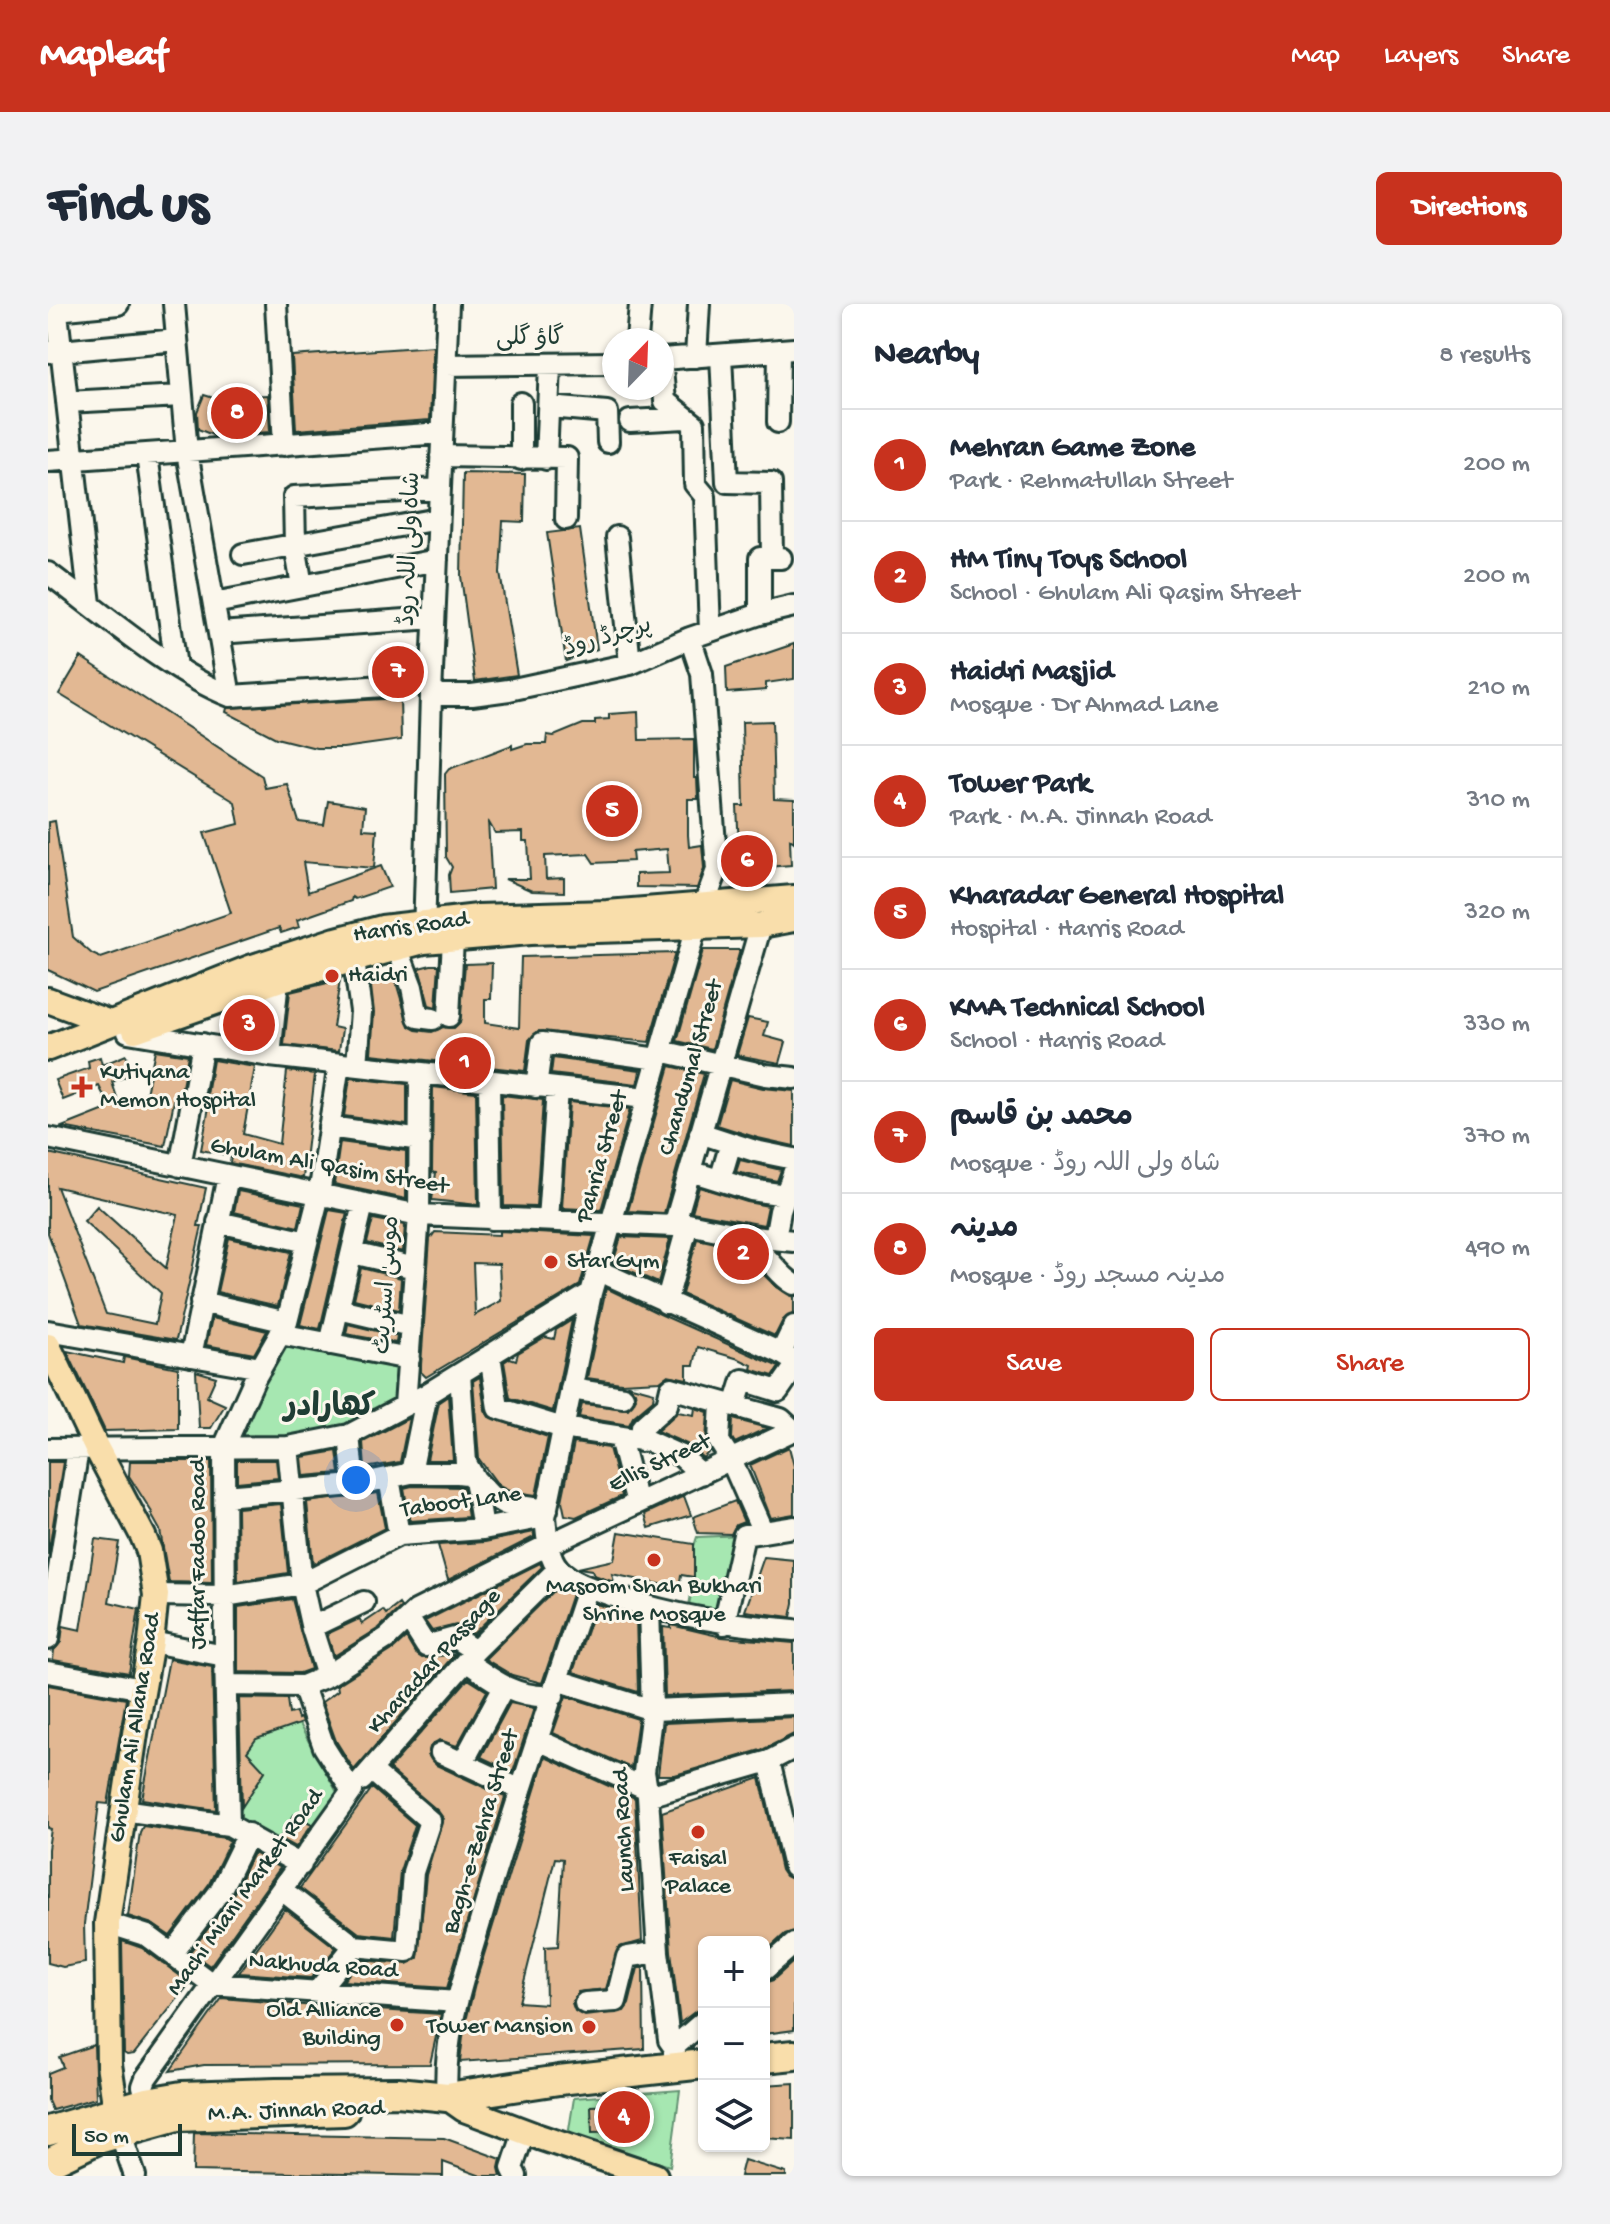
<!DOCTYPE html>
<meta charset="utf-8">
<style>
:root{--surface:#fff;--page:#f2f2f3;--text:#1f2937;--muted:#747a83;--line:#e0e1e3;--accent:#c8321e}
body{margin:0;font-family:"Gochi Hand","Playpen Sans Arabic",sans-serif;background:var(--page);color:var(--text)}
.controls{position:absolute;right:24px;bottom:24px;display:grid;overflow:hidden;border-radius:12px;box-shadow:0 2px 6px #0004}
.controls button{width:72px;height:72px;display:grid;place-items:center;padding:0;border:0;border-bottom:2px solid var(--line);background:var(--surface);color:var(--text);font:40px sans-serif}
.compass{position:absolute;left:554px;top:24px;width:72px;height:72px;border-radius:50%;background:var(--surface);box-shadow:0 2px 6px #0004;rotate:23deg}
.scale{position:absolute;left:24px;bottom:20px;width:110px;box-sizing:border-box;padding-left:8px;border:4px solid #1f3d34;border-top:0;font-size:22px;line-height:28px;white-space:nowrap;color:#1f3d34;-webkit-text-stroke:6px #fbf7ec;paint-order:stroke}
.you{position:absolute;left:308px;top:1176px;width:28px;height:28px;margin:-20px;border:6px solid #fff;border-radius:50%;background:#1a73e8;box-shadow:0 0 0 12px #1a73e833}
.badge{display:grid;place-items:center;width:52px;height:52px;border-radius:50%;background:var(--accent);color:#fff;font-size:26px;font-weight:700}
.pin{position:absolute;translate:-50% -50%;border:4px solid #fff;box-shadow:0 2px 8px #0006}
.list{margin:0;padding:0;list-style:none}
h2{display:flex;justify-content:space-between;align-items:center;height:104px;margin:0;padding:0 32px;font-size:34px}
h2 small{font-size:26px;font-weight:400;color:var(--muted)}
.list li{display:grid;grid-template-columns:52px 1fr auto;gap:24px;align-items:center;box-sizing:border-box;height:112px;padding:0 32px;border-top:2px solid var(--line)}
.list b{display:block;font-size:30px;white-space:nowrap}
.list p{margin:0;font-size:26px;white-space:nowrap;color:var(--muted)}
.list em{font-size:26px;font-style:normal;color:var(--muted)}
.actions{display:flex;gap:16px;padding:24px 32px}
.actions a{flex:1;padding:18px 0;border:2px solid var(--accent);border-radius:12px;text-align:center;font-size:28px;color:var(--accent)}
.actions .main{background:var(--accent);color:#fff}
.icon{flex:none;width:44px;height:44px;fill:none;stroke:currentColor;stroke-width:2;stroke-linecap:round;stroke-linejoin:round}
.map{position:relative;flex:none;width:746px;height:1872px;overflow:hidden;border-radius:12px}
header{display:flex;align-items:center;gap:48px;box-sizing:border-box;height:112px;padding:0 40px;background:var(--accent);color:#fff}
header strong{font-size:38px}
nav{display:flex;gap:44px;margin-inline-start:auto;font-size:28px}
.intro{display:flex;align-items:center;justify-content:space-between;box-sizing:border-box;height:192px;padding:0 48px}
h1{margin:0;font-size:56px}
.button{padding:20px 36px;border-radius:12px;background:var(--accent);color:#fff;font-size:28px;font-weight:700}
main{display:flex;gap:48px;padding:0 48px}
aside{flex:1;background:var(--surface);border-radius:12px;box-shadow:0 2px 6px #0004}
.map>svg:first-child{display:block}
</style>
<header>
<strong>Mapleaf</strong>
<nav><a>Map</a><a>Layers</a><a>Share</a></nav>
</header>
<div class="intro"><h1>Find us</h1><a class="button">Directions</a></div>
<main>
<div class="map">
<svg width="746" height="1872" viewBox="0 0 746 1872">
<rect width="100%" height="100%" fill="#fbf7ec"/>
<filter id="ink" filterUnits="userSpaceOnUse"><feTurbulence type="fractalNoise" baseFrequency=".0125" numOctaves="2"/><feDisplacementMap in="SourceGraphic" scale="16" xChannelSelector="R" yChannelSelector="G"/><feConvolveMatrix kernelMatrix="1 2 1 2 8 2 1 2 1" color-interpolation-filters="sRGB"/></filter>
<g filter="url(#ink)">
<path fill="#a6e7b1" stroke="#629272" stroke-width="2" d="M235 1026 356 1054 357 1101 301 1131 176 1143Z
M696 1231 676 1320 639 1313 646 1273V1242L649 1233Z
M251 1420 290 1490 265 1521 246 1511 227 1542 186 1514 217 1467 199 1448 208 1435Z
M632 1786 622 1862 520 1832 526 1794Z"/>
<path fill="#e2b893" stroke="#1f3d34" stroke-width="2" fill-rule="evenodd" d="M385 42 382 116 248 126 244 52Z
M156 91 172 96 174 93 220 91 222 128 167 132 150 125 149 108Z
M415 169 477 170 476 218 455 217 452 269 469 371 427 377 413 272Z
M532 225 549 345 518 357 499 229Z
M746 340V375L718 379V386L679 389 678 363Z
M33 353 214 472 217 484 239 480 251 518 276 521 280 497 317 503 315 525 329 526 326 564 255 558 260 588 333 562 342 583 307 595 304 593 303 597 249 616 251 623 233 629 231 624 46 688 0 666V518L7 517 25 633 44 650 53 654 183 609 156 529 191 520 187 498 11 390Z
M352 394 353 436 295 444H268L228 434 178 408 179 404Z
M590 408 591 436 646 435V474H649L650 495H640V531L641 543 654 541 656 564 649 584 588 583V570L621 569 619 545 584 548 585 557 546 559 540 550 497 552 498 575 516 574V588L484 587 457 575H482L480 537H475V528L447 529 440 517 444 585 402 589 401 571 404 563 398 553 397 470 401 465 464 441V445L479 440H498L499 431 506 432 535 420H547V416L561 415V410Z
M724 417 726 495 746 496V538L742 535 743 561 692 565 689 502H696L694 418Z
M655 646H692L664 745 629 737Z
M627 649 601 738 490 727 481 736 477 767 323 750 326 708 322 674 345 668 361 722 368 726 384 728 395 723 406 724 412 718 417 660 444 659 443 695H437V719L471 724 473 653Z
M383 661H391L388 703 381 701 371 664Z
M292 676 285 723 294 725 291 747 236 741 242 688Z
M700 714 720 718 716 732 738 738 732 759 689 751Z
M107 746 140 751 133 788 128 787 117 842 14 823 62 804 51 782 15 796 7 776 41 764 40 757 52 753 54 761 78 751 86 769 64 778 71 800 95 790 97 795Z
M505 754 592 766 591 773 589 780 503 770Z
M165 756 207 763 195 830 231 840 239 767 267 770 255 874 182 859 183 852 153 846 163 792 159 791Z
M622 762 656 770 616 909 580 907Z
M302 774 359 780V821L296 812Z
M682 776 715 784 746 787V842L710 834 669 821Z
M385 783 428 788 430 901 384 896 388 869 384 868Z
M454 791 495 796 488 903 456 902Z
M521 798 582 805 553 906 514 904Z
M292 838 358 847V895L286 880Z
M0 849 158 884 150 922H154L128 1036 33 1020 0 929ZM9 883 130 911 118 964 49 902 36 917 113 989 107 1020 58 1010Z
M692 856 733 866 729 877 688 868Z
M651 883 699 898 720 902 716 921 644 908Z
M190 887 255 900 250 923 186 908Z
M281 906 299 909 272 1025 252 1021Z
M325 915 357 921 355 948 319 939Z
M451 927 546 932 532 981 378 1073 373 1068V1061L382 935 387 928 451 931ZM425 959 451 960 453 997 427 1011Z
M573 933 622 935 610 979 565 959Z
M181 934 243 948 230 1002 169 988Z
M649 935 696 945 701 956 727 982 746 993V1009L735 1016 727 1032 634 990Z
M313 964 353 974 351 1006 306 995Z
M558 984 614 1011 731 1063 725 1072 703 1065 704 1061 691 1055 650 1043 646 1061H639V1075L620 1071 612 1077 573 1079 539 1074Z
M164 1014 219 1027 206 1050 158 1041Z
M524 1016 505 1107 462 1094 456 1058 462 1054 468 1056 470 1049 497 1033 506 1035 508 1026Z
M300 1020 349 1032 348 1039 298 1030Z
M19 1047 75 1059 76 1053 130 1064V1125L57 1127Z
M148 1067 168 1073 159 1093 177 1101 163 1124H151Z
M432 1073 437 1106 441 1113 500 1133 488 1191 461 1187 451 1182 431 1155 425 1077Z
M580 1081 606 1088 605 1096 585 1113 581 1121 531 1113 534 1100 580 1105 588 1094 587 1088Z
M400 1092 405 1156H379L391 1098Z
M647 1104 660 1108 658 1136 662 1147 655 1154 639 1140 609 1127 630 1108 646 1111Z
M361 1114 352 1158 317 1164 315 1138Z
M685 1115 719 1124 687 1139 684 1134Z
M526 1139 561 1144 574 1192 528 1213 517 1211 514 1197Z
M741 1143 746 1162V1210L723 1214 702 1161Z
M289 1147 292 1169 256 1172 254 1153Z
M189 1156H228L230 1174 189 1178Z
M82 1157H163L164 1279 121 1278 112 1226 103 1210H105L81 1172Z
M0 1158H15L0 1252Z
M364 1182 415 1183 420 1213 362 1217 356 1184Z
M330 1189 337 1224 265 1260 259 1198Z
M636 1192 643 1211 601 1224 597 1210Z
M687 1197 696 1218 688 1221 683 1230 650 1229 645 1213Z
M233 1200 240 1269 190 1277 189 1204Z
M486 1228V1233L400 1276 390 1241 437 1238Z
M571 1228 646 1240V1273L633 1271 631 1284 564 1270 566 1278 546 1271 544 1266 530 1264 566 1256Z
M47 1235 71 1238 61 1298 91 1305 81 1369 5 1356 6 1346 13 1338 15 1322 33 1326Z
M716 1253 746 1256V1299L743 1313 697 1307Z
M492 1259 494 1263 425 1330 408 1321 384 1327 377 1317Z
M511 1282 524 1290 494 1379 464 1371 437 1355Z
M244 1295 263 1365 252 1369 190 1368V1303Z
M351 1300 353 1303 331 1324 286 1352 279 1330 311 1315 314 1320 335 1306 338 1310Z
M548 1300 588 1312 590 1388 525 1368Z
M623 1321 674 1333 746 1339V1387L617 1392 615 1323 623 1324Z
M358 1334 367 1349 374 1354 407 1350 306 1466 288 1437 274 1398 290 1386 289 1381 346 1345Z
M121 1355 164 1363 168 1506 94 1495Z
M420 1375 439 1387 409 1442 391 1436 382 1443 380 1451 388 1461 457 1493 399 1684 295 1677 312 1656 359 1660 370 1654 378 1571 395 1514 390 1507 341 1465Z
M0 1381 78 1395 60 1500 51 1499 36 1620 37 1659 15 1663 0 1659V1545L3 1525 0 1524Z
M518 1392 590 1415 583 1464 505 1429Z
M191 1394 239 1395 241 1410 248 1408 250 1415 252 1414 254 1419 208 1435 199 1448 217 1467 194 1503Z
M462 1399 486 1404 465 1468 433 1453Z
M746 1413V1430L716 1445 627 1471H610L616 1419Z
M497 1453 587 1494 594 1637 570 1644 558 1685 530 1688 524 1699 527 1707 537 1712 576 1707 581 1700 590 1664H595L596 1745 412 1758 416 1725 427 1680ZM507 1554 515 1555 510 1642 497 1643 498 1700 471 1698Z
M712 1474 733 1566 737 1572 746 1576V1627L737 1630 716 1649V1638H656V1704L648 1707 632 1719 623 1647 614 1508Z
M324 1484 367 1521 352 1567 346 1633 311 1629 252 1584Z
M246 1511 264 1520 248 1543 232 1534Z
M95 1522 177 1534 182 1537 161 1580 122 1632 104 1620 80 1612 92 1528Z
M205 1549 232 1564 162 1662 142 1648 183 1595Z
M237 1605 288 1644 263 1674 191 1669Z
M74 1637 94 1644 142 1679 86 1750 79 1751 76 1749Z
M746 1657V1726L716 1730V1679L725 1676Z
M174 1694 267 1702 393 1710 382 1760 156 1761 122 1767Z
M46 1741 48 1794 4 1806 0 1797V1769L15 1763 11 1753Z
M746 1779V1836L716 1834V1781Z
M573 1801 574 1828 544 1829 543 1802Z
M146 1829 396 1834 453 1855 451 1864 453 1872H433L395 1858V1872L145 1867Z
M696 1856 738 1869V1872H692Z"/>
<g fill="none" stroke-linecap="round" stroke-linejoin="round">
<defs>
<path id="minor" d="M8 0 42 300
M126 0 139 148 182 392 383 379
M228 0 236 141
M8 6 70 0
M589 36 592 0
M2 48 129 36
M673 51 679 178 723 179 724 254
M648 53 651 0
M614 55 746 45
M397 61 566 59
M614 65 617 97 646 120 647 180 657 192 662 327
M19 98 133 92
M501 103 559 108 560 138
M582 117 637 114
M730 118 731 46
M99 151 128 363
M393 152 519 154 518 215
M473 155V99
M498 155 502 61
M0 157 394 129
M569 233 582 360
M195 250 390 215
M0 269C54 309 121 368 182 392
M254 282 247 241 246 193 392 185
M166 299 389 256
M712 310V254H733
M171 329 386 314
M642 334 654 370 669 566 648 623 543 989 497 1213C499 1229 499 1253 511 1265 524 1279 548 1286 566 1292 630 1313 679 1320 746 1326
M383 391H424L461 386 582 360 642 334 712 310 746 302
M376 631 383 391 400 0
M349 643 364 683 370 713 385 715
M306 657 313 707 309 762
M401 712 405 635
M80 728 222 752 598 794
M613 747 718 771 746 774
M222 752 230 676
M441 778 443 915
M488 783 494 739 610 755
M281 823 373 836
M652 829 707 847 746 855
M0 834 371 911 626 922 640 920 704 933 746 937
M132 862 155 740
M642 867 703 886 738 891
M672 876 683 839
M500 916 509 785
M170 918 259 938
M626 922 713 621
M713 934 709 946C723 955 731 972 746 980
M727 935 732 907 746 867
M305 949 367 964
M549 966 733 1049 746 1057
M153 998 239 1018
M618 999 640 920
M291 1005 363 1022
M0 1027 213 1064
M232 1030 361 1055
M282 1040 315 900
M733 1049 746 1022
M442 1051 450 1104 515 1124 600 1137 633 1152 653 1170
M143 1052 180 872
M412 1070 418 1159 427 1175 435 1225
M523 1085 575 1093
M673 1099 671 1137 683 1156 715 1228
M357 1101 371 911 372 769
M687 1102 733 1115 746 1127
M301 1131 306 1181
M572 1134 589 1199
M593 1137 594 1123 619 1101 623 1084 687 1102 695 1076 730 1087 746 1064
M0 1145 240 1143 301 1131 379 1090 543 989
M363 1169 379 1090
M341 1174 351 1231
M176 1192 306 1181 363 1169H410L419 1170 427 1175 443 1192 457 1200 499 1206
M108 1291 176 1292 254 1280 351 1231 435 1225 497 1213
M601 1303 604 1406 596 1468 600 1492 610 1648 621 1736 626 1743
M361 1315 378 1342 407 1334 427 1347
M676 1320 696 1231 746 1223
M264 1323 316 1298
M0 1335 30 1145
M103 1338 177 1352
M418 1357C446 1377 469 1395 505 1392
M0 1368 95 1385
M279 1372 339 1334 368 1307 500 1241 746 1126
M509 1376 604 1406 746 1400
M178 1381 255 1382
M490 1436 599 1485
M393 1449 471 1485
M721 1457 746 1563
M414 1460 455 1384
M314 1476 427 1347 510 1265
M600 1492 721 1457 746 1444
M75 1506 181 1521 253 1561
M181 1521 177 1352 176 1143 207 1074 239 1018 271 891 291 760
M234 1586 306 1642
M59 1619 100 1632 164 1680 409 1698
M125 1649 172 1587 200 1530
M716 1666 746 1640
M268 1689 306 1642 359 1647 365 1568 382 1517 323 1466
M537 1699 568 1697 579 1653 610 1648
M626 1755V1743L656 1717
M399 1793C394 1730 418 1668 435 1608 467 1499 504 1391 540 1283
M99 1798 95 1782 98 1774 304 1487 276 1443 255 1382 279 1372 264 1325 254 1280 240 1143
M72 1828 87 1872
M468 1872 464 1864 473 1837"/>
<path id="major" d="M0 696 62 719
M87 726 230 676 376 637 482 628 713 621 746 615
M0 744 202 664 288 636 334 624 430 613 559 609 746 594
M0 1042 48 1143 95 1232 101 1247 108 1291 103 1338 88 1423 59 1619 61 1760 71 1826
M399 1793 416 1805 491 1833 607 1872"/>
<path id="highway" d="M716 1754 746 1751
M0 1827 99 1798 134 1792 228 1789 350 1788 399 1793 511 1776 656 1760
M0 1859 50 1835 129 1813 296 1807"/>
</defs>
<use href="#minor" stroke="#1f3d34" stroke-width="26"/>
<use href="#major" stroke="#1f3d34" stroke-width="30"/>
<use href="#highway" stroke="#1f3d34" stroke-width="34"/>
<use href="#minor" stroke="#fbf7ec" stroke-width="20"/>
<use href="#major" stroke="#f9deab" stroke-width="24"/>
<use href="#highway" stroke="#f9deab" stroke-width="28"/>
</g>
</g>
<g fill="#c8321e" stroke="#fbf7ec" stroke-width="3">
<circle cx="284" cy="672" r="8"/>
<path d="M30 771h8v8h8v8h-8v8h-8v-8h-8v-8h8z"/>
<circle cx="503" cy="958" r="8"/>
<circle cx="606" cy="1256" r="8"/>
<circle cx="650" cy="1528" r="8"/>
<circle cx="349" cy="1721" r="8"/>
<circle cx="541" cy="1723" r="8"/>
</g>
<g text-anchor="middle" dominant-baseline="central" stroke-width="6" stroke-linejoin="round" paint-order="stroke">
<g font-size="24" fill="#1f3d34" stroke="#fbf7ec">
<text x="482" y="35">گاؤ گلی</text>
<text transform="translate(363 245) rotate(-88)">شاہ ولی اللہ روڈ</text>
<text transform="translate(560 334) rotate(-16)">پرچرڈ روڈ</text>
<text transform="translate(363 624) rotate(-8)">Harris Road</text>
<text transform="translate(644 764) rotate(-74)">Chandumal Street</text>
<text transform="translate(555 853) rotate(-74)">Pahria Street</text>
<text transform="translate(281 863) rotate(10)">Ghulam Ali Qasim Street</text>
<text transform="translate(340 981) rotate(-86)">موسیٰ اسٹریٹ</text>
<text transform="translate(612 1160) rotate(-25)">Ellis Street</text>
<text transform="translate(413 1199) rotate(-8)">Taboot Lane</text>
<text transform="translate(151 1250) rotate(-90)">Jaffar Fadoo Road</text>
<text transform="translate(387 1358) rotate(-48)">Kharadar Passage</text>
<text transform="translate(88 1424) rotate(-81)">Ghulam Ali Allana Road</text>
<text transform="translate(577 1526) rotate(-93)">Launch Road</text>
<text transform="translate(434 1528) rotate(-73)">Bagh-e-Zehra Street</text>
<text transform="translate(198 1589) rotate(-54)">Machi Miani Market Road</text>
<text transform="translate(275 1663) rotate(4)">Nakhuda Road</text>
<text transform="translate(248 1808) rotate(-2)">M.A. Jinnah Road</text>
</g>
<g font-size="24" fill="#1f3d34" stroke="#fbf7ec" text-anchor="start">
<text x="300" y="672">Haidri</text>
<text x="52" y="769">Kutiyana<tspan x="52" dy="28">Memon Hospital</tspan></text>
<text x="519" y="958">Star Gym</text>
<text x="606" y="1283" text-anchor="middle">Masoom Shah Bukhari<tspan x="606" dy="28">Shrine Mosque</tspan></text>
<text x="650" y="1555" text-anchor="middle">Faisal<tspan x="650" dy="28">Palace</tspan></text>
<text x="333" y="1707" text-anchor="end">Old Alliance<tspan x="333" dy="28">Building</tspan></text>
<text x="525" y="1723" text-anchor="end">Tower Mansion</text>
</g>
<g font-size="32" font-weight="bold" fill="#1f3d34" stroke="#fbf7ec">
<text x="282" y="1105">کھارادر</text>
</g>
</g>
</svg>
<div class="controls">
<button>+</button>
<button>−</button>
<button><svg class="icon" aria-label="layers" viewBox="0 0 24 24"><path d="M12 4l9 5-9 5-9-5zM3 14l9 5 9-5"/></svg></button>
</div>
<svg class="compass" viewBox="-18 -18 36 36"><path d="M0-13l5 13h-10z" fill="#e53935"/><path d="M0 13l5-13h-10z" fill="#747a83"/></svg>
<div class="scale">50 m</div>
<div class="you"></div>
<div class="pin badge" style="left:417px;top:759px">1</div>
<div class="pin badge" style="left:695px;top:950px">2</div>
<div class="pin badge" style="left:201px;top:721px">3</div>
<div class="pin badge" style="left:576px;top:1813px">4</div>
<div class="pin badge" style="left:564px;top:507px">5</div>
<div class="pin badge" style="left:699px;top:557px">6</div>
<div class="pin badge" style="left:350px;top:368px">7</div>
<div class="pin badge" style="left:189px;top:109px">8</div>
</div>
<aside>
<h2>Nearby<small>8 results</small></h2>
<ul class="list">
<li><span class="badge">1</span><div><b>Mehran Game Zone</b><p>Park · Rehmatullah Street</p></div><em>200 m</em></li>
<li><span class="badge">2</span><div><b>HM Tiny Toys School</b><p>School · Ghulam Ali Qasim Street</p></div><em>200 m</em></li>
<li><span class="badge">3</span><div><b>Haidri Masjid</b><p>Mosque · Dr Ahmad Lane</p></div><em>210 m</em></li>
<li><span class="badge">4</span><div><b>Tower Park</b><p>Park · M.A. Jinnah Road</p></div><em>310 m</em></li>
<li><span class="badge">5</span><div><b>Kharadar General Hospital</b><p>Hospital · Harris Road</p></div><em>320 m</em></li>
<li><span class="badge">6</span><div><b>KMA Technical School</b><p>School · Harris Road</p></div><em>330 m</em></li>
<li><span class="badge">7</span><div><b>محمد بن قاسم</b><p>Mosque · شاہ ولی اللہ روڈ</p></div><em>370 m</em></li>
<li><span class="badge">8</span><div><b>مدینہ</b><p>Mosque · مدینہ مسجد روڈ</p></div><em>490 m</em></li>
</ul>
<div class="actions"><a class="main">Save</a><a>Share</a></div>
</aside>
</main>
